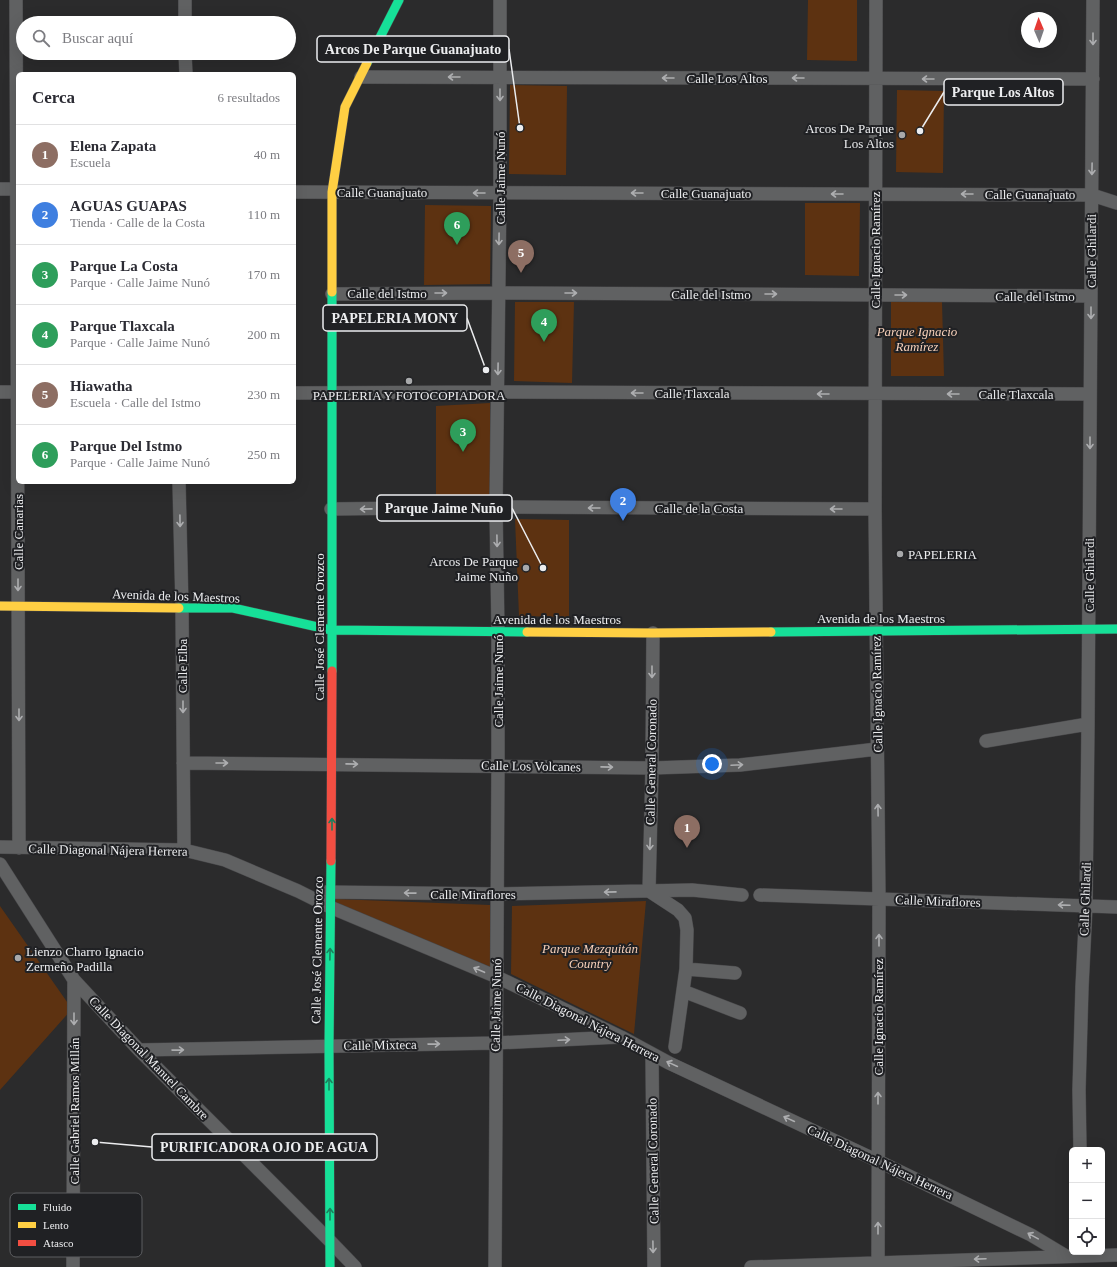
<!DOCTYPE html>
<html lang="es">
<meta charset="utf-8">
<style>
:root{--surface:#fff;--page:#f2f2f3;--text:#2b2b33;--muted:#7c7c81;--line:#e1e1e2;--accent:#0f766e}
body{margin:0;font-family:Georgia,serif;background:var(--page);color:var(--text)}
.controls{position:absolute;right:12px;bottom:12px;display:grid;overflow:hidden;border-radius:6px;box-shadow:0 4px 16px #0002}
.controls button{width:36px;height:36px;display:grid;place-items:center;padding:0;border:0;border-bottom:1px solid var(--line);background:var(--surface);color:var(--text);font:20px sans-serif}
.compass{position:absolute;left:1021px;top:12px;width:36px;height:36px;border-radius:50%;background:var(--surface);box-shadow:0 4px 16px #0002;rotate:358deg}
.you{position:absolute;left:712px;top:764px;width:14px;height:14px;margin:-10px;border:3px solid #fff;border-radius:50%;background:#1a73e8;box-shadow:0 0 0 6px #1a73e833}
.badge{display:grid;place-items:center;width:26px;height:26px;border-radius:50%;background:var(--accent);color:#fff;font-size:13px;font-weight:700}
.pin{position:absolute;translate:-50% -33px;filter:drop-shadow(0 1px 2px #0008)}
.pin::after{content:'';position:absolute;top:21px;width:14px;height:12px;background:inherit;clip-path:polygon(0 0,100% 0,50% 100%)}
.list{margin:0;padding:0;list-style:none}
h2{display:flex;justify-content:space-between;align-items:center;height:52px;margin:0;padding:0 16px;font-size:17px}
h2 small{font-size:13px;font-weight:400;color:var(--muted)}
.list li{display:grid;grid-template-columns:26px 1fr auto;gap:12px;align-items:center;box-sizing:border-box;height:60px;padding:0 16px;border-top:1px solid var(--line)}
.list b{display:block;font-size:15px;white-space:nowrap}
.list p{margin:0;font-size:13px;white-space:nowrap;color:var(--muted)}
.list em{font-size:13px;font-style:normal;color:var(--muted)}
.icon{flex:none;width:22px;height:22px;fill:none;stroke:currentColor;stroke-width:2;stroke-linecap:round;stroke-linejoin:round}
.map{position:relative;flex:none;width:1117px;height:1267px;overflow:hidden}
.search{position:absolute;background:var(--surface);box-shadow:0 4px 16px #0002;left:16px;top:16px;width:280px;height:44px;display:flex;align-items:center;gap:10px;box-sizing:border-box;padding:0 14px;border-radius:22px;color:var(--muted);font-size:15px}
.panel{position:absolute;background:var(--surface);box-shadow:0 4px 16px #0002;left:16px;top:72px;width:280px;height:412px;border-radius:6px}
.map>svg:first-child{display:block}
</style>
<div class="map">
<svg width="1117" height="1267" viewBox="0 0 1117 1267">
<rect width="100%" height="100%" fill="#2b2b2c"/>
<path fill="#5d3211" d="M808 0H857V61L807 60Z
M510 85 567 86 566 175 509 174Z
M897 90 944 91 943 173 896 172Z
M805 203H860L859 276 805 275Z
M425 205 491 206 490 284 424 285Z
M515 302H574L572 383 514 381Z
M891 302H942L944 376H891Z
M490 403 491 499 436 498V406Z
M515 519 569 520V617L519 616Z
M336 899 490 905 491 968 336 905Z
M646 901 634 1034 511 974 512 906Z
M0 906 72 1009 0 1090Z"/>
<g fill="none" stroke-linecap="round" stroke-linejoin="round">
<defs>
<path id="street" d="M16 0 19 848
M185 0V23
M876 0 875 509 879 900 878 1267
M185 53 186 74
M361 77 1093 79
M0 189H18
M294 192 1092 195 1117 203
M332 294 499 293 1091 296
M0 392H18
M294 393 498 392 1090 394
M179 482 182 607 184 850
M331 509 496 507 875 509
M986 741 1088 724
M183 763 652 768 740 765 877 749
M0 847 184 850 225 860 298 891 330 907 497 977 621 1037 669 1063 878 1161 1031 1235 1066 1256
M0 864 74 980 139 1050 330 1241 355 1267
M649 891 652 768 653 633
M649 891 678 910 685 918 687 930 686 969 675 1047
M323 892 498 894 692 890 742 895
M760 895 1117 907
M686 969 735 973
M683 991 740 1013
M139 1050 496 1043 619 1037
M652 1054 654 1267
M1080 1150 1079 1090 1082 987 1086 906 1088 724 1093 0
M73 1267 74 980
M495 1267 498 766V632L496 507 500 193V0
M751 1267 1117 1255"/>
<path id="fast" d="M367 63 399 0
M332 292V671
M179 608H233L331 630 527 632
M771 632 1117 629
M330 1267 329 1046 331 861"/>
<path id="slow" d="M332 292V192L345 107 367 63
M0 606 179 608
M527 632 653 633 771 632"/>
<path id="jam" d="M331 861 332 671"/>
</defs>
<use href="#street" stroke="#474749" stroke-width="14"/>
<use href="#fast" stroke="#474749" stroke-width="10"/>
<use href="#slow" stroke="#474749" stroke-width="10"/>
<use href="#jam" stroke="#474749" stroke-width="10"/>
<use href="#street" stroke="#606162" stroke-width="13"/>
<use href="#fast" stroke="#16e098" stroke-width="9"/>
<use href="#slow" stroke="#ffcf43" stroke-width="9"/>
<use href="#jam" stroke="#f24e42" stroke-width="9"/>
</g>
<defs><path id="oneway-shaft" d="M-6 0H5M1.5-3L5.5 0L1.5 3" fill="none" stroke-width="1.6" stroke-linecap="round" stroke-linejoin="round"/></defs>
<g stroke="#adaeb0">
<use href="#oneway-shaft" transform="translate(1093 39) rotate(90)"/>
<use href="#oneway-shaft" transform="translate(454 77) rotate(-180)"/>
<use href="#oneway-shaft" transform="translate(668 78) rotate(-180)"/>
<use href="#oneway-shaft" transform="translate(798 78) rotate(-180)"/>
<use href="#oneway-shaft" transform="translate(928 79) rotate(-180)"/>
<use href="#oneway-shaft" transform="translate(500 95) rotate(90)"/>
<use href="#oneway-shaft" transform="translate(1092 169) rotate(91)"/>
<use href="#oneway-shaft" transform="translate(479 193) rotate(-180)"/>
<use href="#oneway-shaft" transform="translate(637 193) rotate(-180)"/>
<use href="#oneway-shaft" transform="translate(837 194) rotate(-180)"/>
<use href="#oneway-shaft" transform="translate(967 194) rotate(-180)"/>
<use href="#oneway-shaft" transform="translate(499 239) rotate(91)"/>
<use href="#oneway-shaft" transform="translate(441 293)"/>
<use href="#oneway-shaft" transform="translate(571 293)"/>
<use href="#oneway-shaft" transform="translate(771 294)"/>
<use href="#oneway-shaft" transform="translate(901 295)"/>
<use href="#oneway-shaft" transform="translate(1091 313) rotate(90)"/>
<use href="#oneway-shaft" transform="translate(498 369) rotate(91)"/>
<use href="#oneway-shaft" transform="translate(637 393) rotate(-180)"/>
<use href="#oneway-shaft" transform="translate(823 394) rotate(-180)"/>
<use href="#oneway-shaft" transform="translate(953 394) rotate(-180)"/>
<use href="#oneway-shaft" transform="translate(1090 443) rotate(90)"/>
<use href="#oneway-shaft" transform="translate(594 508) rotate(-180)"/>
<use href="#oneway-shaft" transform="translate(366 509) rotate(179)"/>
<use href="#oneway-shaft" transform="translate(836 509) rotate(-180)"/>
<use href="#oneway-shaft" transform="translate(180 521) rotate(89)"/>
<use href="#oneway-shaft" transform="translate(497 541) rotate(89)"/>
<use href="#oneway-shaft" transform="translate(18 585) rotate(90)"/>
<use href="#oneway-shaft" transform="translate(652 672) rotate(90)"/>
<use href="#oneway-shaft" transform="translate(183 707) rotate(90)"/>
<use href="#oneway-shaft" transform="translate(19 715) rotate(90)"/>
<use href="#oneway-shaft" transform="translate(222 763)"/>
<use href="#oneway-shaft" transform="translate(352 764) rotate(1)"/>
<use href="#oneway-shaft" transform="translate(737 765) rotate(-3)"/>
<use href="#oneway-shaft" transform="translate(607 767) rotate(1)"/>
<use href="#oneway-shaft" transform="translate(878 810) rotate(-91)"/>
<use href="#oneway-shaft" transform="translate(650 844) rotate(92)"/>
<use href="#oneway-shaft" transform="translate(610 892) rotate(179)"/>
<use href="#oneway-shaft" transform="translate(410 893) rotate(-179)"/>
<use href="#oneway-shaft" transform="translate(1064 905) rotate(-178)"/>
<use href="#oneway-shaft" transform="translate(879 940) rotate(-90)"/>
<use href="#oneway-shaft" transform="translate(479 970) rotate(-157)"/>
<use href="#oneway-shaft" transform="translate(74 1019) rotate(90)"/>
<use href="#oneway-shaft" transform="translate(564 1040) rotate(-3)"/>
<use href="#oneway-shaft" transform="translate(434 1044) rotate(-1)"/>
<use href="#oneway-shaft" transform="translate(178 1050) rotate(-1)"/>
<use href="#oneway-shaft" transform="translate(672 1064) rotate(-155)"/>
<use href="#oneway-shaft" transform="translate(878 1098) rotate(-90)"/>
<use href="#oneway-shaft" transform="translate(789 1119) rotate(-155)"/>
<use href="#oneway-shaft" transform="translate(878 1228) rotate(-90)"/>
<use href="#oneway-shaft" transform="translate(1033 1236) rotate(-151)"/>
<use href="#oneway-shaft" transform="translate(653 1247) rotate(89)"/>
<use href="#oneway-shaft" transform="translate(980 1259) rotate(178)"/>
</g>
<g stroke="#1b805e">
<use href="#oneway-shaft" transform="translate(332 824) rotate(-90)"/>
<use href="#oneway-shaft" transform="translate(330 954) rotate(-89)"/>
<use href="#oneway-shaft" transform="translate(329 1084) rotate(-90)"/>
<use href="#oneway-shaft" transform="translate(330 1214) rotate(-90)"/>
</g>
<g fill="#a8a9ab" stroke="#202124" stroke-width="1.5">
<circle cx="902" cy="135" r="4"/>
<circle cx="409" cy="381" r="4"/>
<circle cx="900" cy="554" r="4"/>
<circle cx="526" cy="568" r="4"/>
<circle cx="18" cy="958" r="4"/>
</g>
<g text-anchor="middle" dominant-baseline="central" stroke-width="4" stroke-linejoin="round" paint-order="stroke">
<g font-size="13" fill="#ecedef" stroke="#202124">
<text x="727" y="78">Calle Los Altos</text>
<text transform="translate(500 178) rotate(-90)">Calle Jaime Nunó</text>
<text x="382" y="192">Calle Guanajuato</text>
<text x="706" y="193">Calle Guanajuato</text>
<text x="1030" y="194">Calle Guanajuato</text>
<text transform="translate(875 250) rotate(-90)">Calle Ignacio Ramírez</text>
<text transform="translate(1091 251) rotate(-90)">Calle Ghilardi</text>
<text x="387" y="293">Calle del Istmo</text>
<text x="711" y="294">Calle del Istmo</text>
<text x="1035" y="296">Calle del Istmo</text>
<text x="692" y="393">Calle Tlaxcala</text>
<text x="1016" y="394">Calle Tlaxcala</text>
<text x="699" y="508">Calle de la Costa</text>
<text transform="translate(18 532) rotate(-90)">Calle Canarias</text>
<text transform="translate(1089 575) rotate(-90)">Calle Ghilardi</text>
<text transform="translate(176 596) rotate(2)">Avenida de los Maestros</text>
<text x="881" y="618">Avenida de los Maestros</text>
<text x="557" y="619">Avenida de los Maestros</text>
<text transform="translate(319 627) rotate(-90)">Calle José Clemente Orozco</text>
<text transform="translate(182 666) rotate(-90)">Calle Elba</text>
<text transform="translate(498 681) rotate(-90)">Calle Jaime Nunó</text>
<text transform="translate(877 694) rotate(-91)">Calle Ignacio Ramírez</text>
<text transform="translate(651 762) rotate(-89)">Calle General Coronado</text>
<text transform="translate(531 766) rotate(1)">Calle Los Volcanes</text>
<text transform="translate(108 850) rotate(1)">Calle Diagonal Nájera Herrera</text>
<text x="473" y="894">Calle Miraflores</text>
<text transform="translate(1085 899) rotate(-88)">Calle Ghilardi</text>
<text transform="translate(938 901) rotate(2)">Calle Miraflores</text>
<text transform="translate(317 950) rotate(-89)">Calle José Clemente Orozco</text>
<text transform="translate(496 1005) rotate(-89)">Calle Jaime Nunó</text>
<text transform="translate(878 1017) rotate(-90)">Calle Ignacio Ramírez</text>
<text transform="translate(588 1022) rotate(27)">Calle Diagonal Nájera Herrera</text>
<text transform="translate(380 1045) rotate(-1)">Calle Mixteca</text>
<text transform="translate(149 1058) rotate(46)">Calle Diagonal Manuel Cambre</text>
<text transform="translate(74 1111) rotate(-90)">Calle Gabriel Ramos Millán</text>
<text transform="translate(653 1161) rotate(-91)">Calle General Coronado</text>
<text transform="translate(880 1162) rotate(25)">Calle Diagonal Nájera Herrera</text>
</g>
<g font-size="13" fill="#ecedef" stroke="#202124" text-anchor="end">
<text x="894" y="128">Arcos De Parque<tspan x="894" dy="15">Los Altos</tspan></text>
<text x="409" y="395" text-anchor="middle">PAPELERIA Y FOTOCOPIADORA</text>
<text x="908" y="554" text-anchor="start">PAPELERIA</text>
<text x="518" y="561">Arcos De Parque<tspan x="518" dy="15">Jaime Nuño</tspan></text>
<text x="26" y="951" text-anchor="start">Lienzo Charro Ignacio<tspan x="26" dy="15">Zermeño Padilla</tspan></text>
</g>
<g font-size="13" font-style="italic" fill="#f7d0b9" stroke="#202124">
<text x="917" y="331">Parque Ignacio<tspan x="917" dy="15">Ramírez</tspan></text>
<text x="590" y="948">Parque Mezquitán<tspan x="590" dy="15">Country</tspan></text>
</g>
</g>
<rect x="10" y="1193" width="132" height="64" rx="6" fill="#202124" stroke="#5d5e61" stroke-width="1"/>
<rect x="18" y="1204" width="18" height="6" fill="#16e098"/>
<rect x="18" y="1222" width="18" height="6" fill="#ffcf43"/>
<rect x="18" y="1240" width="18" height="6" fill="#f24e42"/>
<g font-size="11" fill="#ecedef">
<text x="43" y="1211">Fluido</text>
<text x="43" y="1229">Lento</text>
<text x="43" y="1247">Atasco</text>
</g>
<path fill="none" stroke="#ecedef" stroke-width="1.5" d="M520 128L509 49M920 131L944 92M486 370L467 318M543 568L512 508M95 1142L152 1147"/>
<g fill="#ecedef" stroke="#202124" stroke-width="1.5">
<circle cx="520" cy="128" r="4"/>
<circle cx="920" cy="131" r="4"/>
<circle cx="486" cy="370" r="4"/>
<circle cx="543" cy="568" r="4"/>
<circle cx="95" cy="1142" r="4"/>
</g>
<g fill="#202124" stroke="#ecedef" stroke-width="1.5">
<rect x="317" y="36" width="192" height="26" rx="4"/>
<rect x="944" y="79" width="119" height="26" rx="4"/>
<rect x="323" y="305" width="144" height="26" rx="4"/>
<rect x="377" y="495" width="135" height="26" rx="4"/>
<rect x="152" y="1134" width="225" height="26" rx="4"/>
</g>
<g font-size="14" text-anchor="middle" font-weight="bold" fill="#ecedef">
<text x="413" y="54">Arcos De Parque Guanajuato</text>
<text x="1003" y="97">Parque Los Altos</text>
<text x="395" y="323">PAPELERIA MONY</text>
<text x="444" y="513">Parque Jaime Nuño</text>
<text x="264" y="1152">PURIFICADORA OJO DE AGUA</text>
</g>
</svg>
<div class="controls">
<button>+</button>
<button>−</button>
<button><svg class="icon" aria-label="locate" viewBox="0 0 24 24"><circle cx="12" cy="12" r="6"/><path d="M12 2v4M12 18v4M2 12h4M18 12h4"/></svg></button>
</div>
<svg class="compass" viewBox="-18 -18 36 36"><path d="M0-13l5 13h-10z" fill="#e53935"/><path d="M0 13l5-13h-10z" fill="#7c7c81"/></svg>
<div class="you"></div>
<div class="pin badge" style="left:687px;top:848px;background:#8d6e63">1</div>
<div class="pin badge" style="left:623px;top:521px;background:#3f7fe0">2</div>
<div class="pin badge" style="left:463px;top:452px;background:#2e9e5b">3</div>
<div class="pin badge" style="left:544px;top:342px;background:#2e9e5b">4</div>
<div class="pin badge" style="left:521px;top:273px;background:#8d6e63">5</div>
<div class="pin badge" style="left:457px;top:245px;background:#2e9e5b">6</div>
<div class="search"><svg class="icon" aria-label="search" viewBox="0 0 24 24"><circle cx="10" cy="10" r="6"/><path d="M15 15l6 6"/></svg>Buscar aquí</div>
<section class="panel">
<h2>Cerca<small>6 resultados</small></h2>
<ul class="list">
<li><span class="badge" style="background:#8d6e63">1</span><div><b>Elena Zapata</b><p>Escuela</p></div><em>40 m</em></li>
<li><span class="badge" style="background:#3f7fe0">2</span><div><b>AGUAS GUAPAS</b><p>Tienda · Calle de la Costa</p></div><em>110 m</em></li>
<li><span class="badge" style="background:#2e9e5b">3</span><div><b>Parque La Costa</b><p>Parque · Calle Jaime Nunó</p></div><em>170 m</em></li>
<li><span class="badge" style="background:#2e9e5b">4</span><div><b>Parque Tlaxcala</b><p>Parque · Calle Jaime Nunó</p></div><em>200 m</em></li>
<li><span class="badge" style="background:#8d6e63">5</span><div><b>Hiawatha</b><p>Escuela · Calle del Istmo</p></div><em>230 m</em></li>
<li><span class="badge" style="background:#2e9e5b">6</span><div><b>Parque Del Istmo</b><p>Parque · Calle Jaime Nunó</p></div><em>250 m</em></li>
</ul>
</section>
</div>
